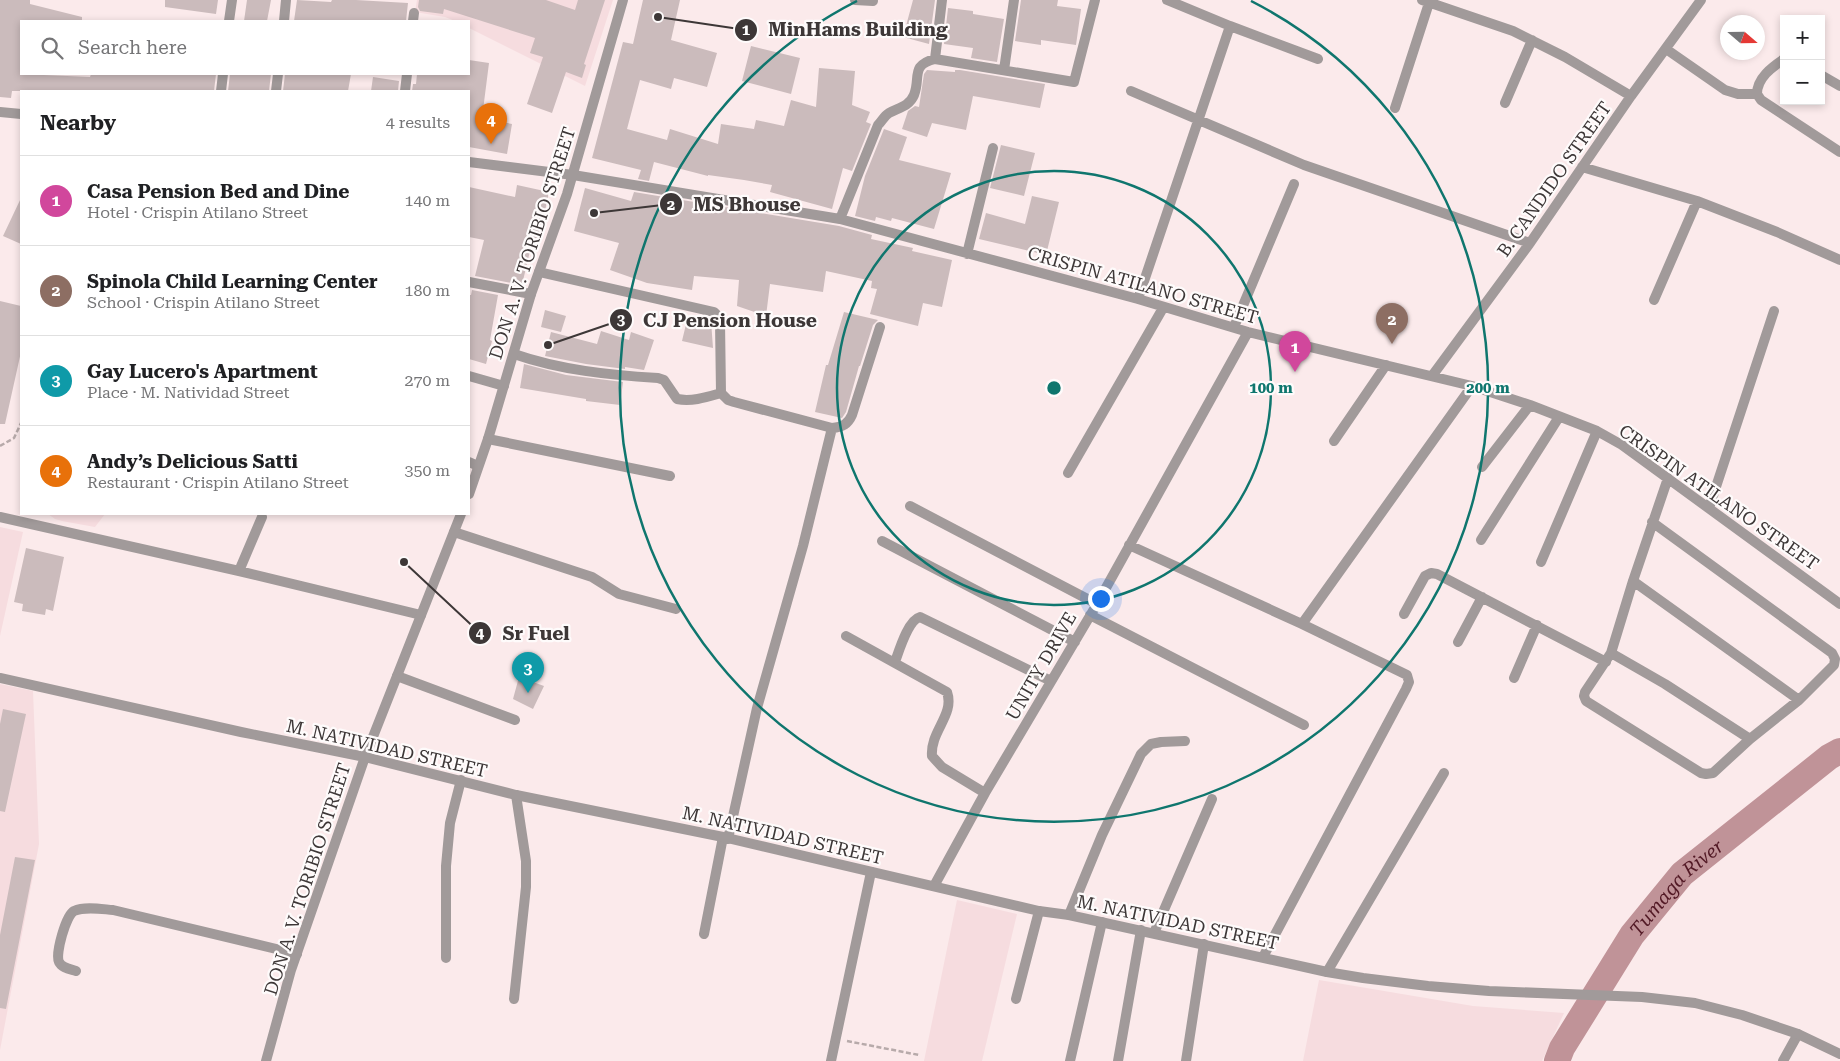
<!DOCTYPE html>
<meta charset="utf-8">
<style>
:root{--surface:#fff;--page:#f2f2f2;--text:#202124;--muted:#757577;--line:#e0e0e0;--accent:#2563eb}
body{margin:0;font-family:"Roboto Serif",serif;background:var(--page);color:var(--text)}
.controls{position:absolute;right:15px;top:15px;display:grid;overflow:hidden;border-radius:0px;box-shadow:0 2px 8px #0003}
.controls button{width:45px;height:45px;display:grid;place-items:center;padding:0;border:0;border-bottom:1px solid var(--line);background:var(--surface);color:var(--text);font:25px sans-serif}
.compass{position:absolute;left:1720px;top:15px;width:45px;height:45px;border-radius:50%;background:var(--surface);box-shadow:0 2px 8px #0003;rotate:110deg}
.you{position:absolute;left:1100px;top:598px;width:18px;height:18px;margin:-12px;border:4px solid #fff;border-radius:50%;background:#1a73e8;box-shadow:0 0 0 8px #1a73e833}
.badge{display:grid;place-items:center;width:32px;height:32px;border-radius:50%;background:var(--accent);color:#fff;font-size:16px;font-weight:700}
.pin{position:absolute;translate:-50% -41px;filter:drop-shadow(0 1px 2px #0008)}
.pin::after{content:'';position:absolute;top:26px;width:18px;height:15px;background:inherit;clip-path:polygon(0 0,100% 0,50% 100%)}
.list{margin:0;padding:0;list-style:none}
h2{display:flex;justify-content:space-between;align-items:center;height:65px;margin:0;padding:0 20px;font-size:21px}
h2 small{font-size:16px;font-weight:400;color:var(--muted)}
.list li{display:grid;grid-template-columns:32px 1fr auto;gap:15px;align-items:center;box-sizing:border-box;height:90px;padding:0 20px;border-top:1px solid var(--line)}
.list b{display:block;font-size:19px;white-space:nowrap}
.list p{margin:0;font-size:16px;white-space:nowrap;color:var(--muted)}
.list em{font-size:16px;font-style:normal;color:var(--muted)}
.icon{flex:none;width:28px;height:28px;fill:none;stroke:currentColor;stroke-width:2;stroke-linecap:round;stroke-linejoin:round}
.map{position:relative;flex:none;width:1840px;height:1061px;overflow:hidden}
.search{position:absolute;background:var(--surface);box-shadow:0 2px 8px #0003;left:20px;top:20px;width:450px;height:55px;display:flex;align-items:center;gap:12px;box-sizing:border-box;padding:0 18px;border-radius:0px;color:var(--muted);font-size:19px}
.panel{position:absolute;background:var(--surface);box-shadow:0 2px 8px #0003;left:20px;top:90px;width:450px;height:425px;border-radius:0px}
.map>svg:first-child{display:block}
</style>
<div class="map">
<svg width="1840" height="1061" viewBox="0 0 1840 1061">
<rect width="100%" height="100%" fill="#fbeaeb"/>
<path fill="#f6dcdf" d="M417 0H613L585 86 469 28V21H455L445 17 415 12Z
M48 514H105L95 527 62 521 55 519Z
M0 527 23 532 0 636Z
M0 684 33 691 39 844 0 1050Z
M957 900 1017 914 982 1061H924Z
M1319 980 1473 1006 1564 1013 1542 1061H1303Z"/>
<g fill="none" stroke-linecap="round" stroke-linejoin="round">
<path stroke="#c09398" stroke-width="26" id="s1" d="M1557 1061 1562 1048 1632 935 1682 874 1829 757 1840 751"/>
</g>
<path fill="#cbbbbc" d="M0 0H30V4L82 17V21H21V74L90 77 91 74H216L214 91H12L11 98 0 97Z
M165 0H218L216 14 165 7Z
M247 0H271L267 21H244Z
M297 0 331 2 332 0H356L408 3 406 21H294Z
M419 0H546L575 10 578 0H605L584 64 586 65 582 78 566 72 552 113 527 104 543 57 530 53 535 38 444 9 443 14 420 11 418 7Z
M643 0H680L671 40 717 53 707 87 674 78 671 89 640 80 627 129 667 140 670 129 718 144 721 124 754 129 756 120 784 126 791 100 816 107 819 68 855 71 852 105 870 112 866 122 871 124 852 171 843 168 832 209 770 192 772 185 744 180 708 175V176L654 162 649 181 638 179 641 170 592 158 623 42 633 44Z
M913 0H935L929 44 903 37Z
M1021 0H1058L1057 6 1081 9 1076 45 1041 40V45L1015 41Z
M948 8 973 11V14L1004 19 997 62 971 58 973 48 944 44Z
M751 46 800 58 791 94 742 81Z
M469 60 489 63 482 118 512 124 507 154 469 147V91H412L413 84H416L417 74H469Z
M927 70 955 72V70H960L1045 84 1040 108 973 96 966 130 932 123 927 137 902 129 908 111 915 106 919 107 924 74Z
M230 74H271L269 91H228Z
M285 74H351L348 91H283Z
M373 77 399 81 398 91H371Z
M884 129 907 137 899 160 951 173 934 229 892 218 891 221 876 217 875 221 855 216 865 176Z
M1001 145 1035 153 1024 196 990 188Z
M517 185 549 192 539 239 533 238 522 285 475 276 484 240 469 237V187L515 197Z
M585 188 631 201 634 192 839 226 872 235 871 239 913 248 912 251 952 260 942 307 923 303 918 326 870 314 877 289 871 288 872 281 826 271 823 292 770 284 766 316 737 306 739 280 694 276 692 290 647 283 610 270 619 243 574 231Z
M1032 196 1059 202 1046 255 979 239 986 213 1025 224Z
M21 198V244L3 236Z
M472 290 498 295 490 340 492 341 486 364 469 359V295H471Z
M0 301 21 306V352L5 424H0Z
M545 310 566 316 561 332 541 327Z
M844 312 878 320 873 325 860 366H859L846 412 842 418 815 412 826 365H828Z
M688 316 711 321 713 348 682 341Z
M601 331 629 340 631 332 654 340 644 370 625 367V369L586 364 545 356 551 332 597 344Z
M524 364 566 375 623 382 620 405 586 401V399L520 388Z
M26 548 64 557 53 611 46 609 45 615 22 611 23 604 14 602Z
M519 677 544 686 533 709 513 699Z
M3 709 26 714 5 812 0 811V724Z
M15 857 35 860 6 1009 0 1008V935Z"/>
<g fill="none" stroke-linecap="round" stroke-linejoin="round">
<path stroke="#b7aaaa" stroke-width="2.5" stroke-dasharray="5 2.5" stroke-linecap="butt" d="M0 446 14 438 21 423
M847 1041 919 1055"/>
<path stroke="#a19a9a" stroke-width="10" d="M855 0 873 1
M1167 0 1230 26 1318 59
M1422 0 1513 31 1565 57 1631 96
M229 21 232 0
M284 21 286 0
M413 21 414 13
M1666 49 1725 90 1738 94H1757
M935 59 942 0
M1784 59C1772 67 1757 78 1757 94L1761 100 1840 152
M1004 70 1014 0
M1821 75 1840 86
M221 91 223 74
M276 91 278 74
M405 91 407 74
M1131 91 1304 165 1530 243
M1505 103 1532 40
M1395 108 1429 3
M0 112 21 114
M469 162 573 175 840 219 1138 299 1248 332 1472 386 1530 405 1597 431 1622 445 1840 604
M1582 167 1697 201 1777 232 1840 260
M840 219 878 125C882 121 884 116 889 113 897 108 909 107 914 95 921 78 910 65 935 59L1074 82 1095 0
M967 254 993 148
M539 272 714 312 718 316 720 322 721 393 728 400 734 402 832 428C843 427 848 424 852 415L880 327
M469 282 531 294
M1138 299 1230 26
M1654 300 1697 201
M1234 327 1294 184
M514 354C560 370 609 375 658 378L664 380 677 399C692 402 707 397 721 393
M469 376 504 386
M1432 376 1530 243 1631 96 1701 0
M488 439 670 476
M1334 441 1386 365
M469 462 478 466
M1482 467 1530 405
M1068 473 1163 308
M910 506 1097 604
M1709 508 1774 311
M0 517 239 571 421 615
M1652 522 1832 653 1835 659 1834 665 1799 700 1750 739 1713 773 1706 774 1701 773 1586 701 1584 696 1585 692 1611 653 1633 581 1668 478
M454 532 592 577 619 594 676 609
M1481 540 1559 417
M882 541 1075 642
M1129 545 1302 624 1407 675 1409 682 1406 689 1263 957
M1541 562 1597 431
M239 571 262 517
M1633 581 1799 700
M1404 614 1425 576 1431 573 1437 574 1606 662
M1090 615 1304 725
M1302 624 1472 386
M846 636 947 692C955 715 930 731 932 756L942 767 985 793
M1458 642 1482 597
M1611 653 1665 684 1750 739
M895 662C899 651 908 620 920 617L1051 681
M397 676 515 720
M1514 678 1537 625
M728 839 757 708 803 546 832 428
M934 886 985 793 1097 604 1248 332
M1069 915 1102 835 1141 754 1151 744 1161 742 1185 741
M1154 933 1212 799
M704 934 723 837
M446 958V866L450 823 461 780
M76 971C70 969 62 968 59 962 55 954 66 915 74 911 85 906 101 909 113 910L297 954
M1327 972 1444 773
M514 999 526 887V861L516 795
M1016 999 1039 911
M831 1061 871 872
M1070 1061 1102 922
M1118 1061 1141 930
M1186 1061 1204 944
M1783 1061 1798 1034"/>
<path stroke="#a19a9a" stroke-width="10" d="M469 494 488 439 531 294 567 194 623 0
M0 678 241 732 365 757 516 795 723 837 1039 911 1069 915 1327 972 1363 978 1428 986 1489 991 1642 997 1695 1003 1742 1015 1798 1034 1840 1054
M266 1061 291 970 365 757 461 514"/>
</g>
<g fill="none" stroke="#0f766e" stroke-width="2.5">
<circle cx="1054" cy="388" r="217"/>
<path d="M1251 1A434 434 0 1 1 857 1"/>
</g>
<g text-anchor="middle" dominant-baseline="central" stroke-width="4.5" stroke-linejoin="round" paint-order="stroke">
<g font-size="18" fill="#3d3737" stroke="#fefbfb">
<text transform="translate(1554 179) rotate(-55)">B. CANDIDO STREET</text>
<text transform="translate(532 243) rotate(-72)">DON A. V. TORIBIO STREET</text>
<text transform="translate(1143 285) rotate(16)">CRISPIN ATILANO STREET</text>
<text transform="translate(1719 497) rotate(35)">CRISPIN ATILANO STREET</text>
<text transform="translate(1041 666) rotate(-60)">UNITY DRIVE</text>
<text transform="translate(387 748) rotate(13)">M. NATIVIDAD STREET</text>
<text transform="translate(783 835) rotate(13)">M. NATIVIDAD STREET</text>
<text transform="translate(307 879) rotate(-72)">DON A. V. TORIBIO STREET</text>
<text transform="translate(1178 922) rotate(12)">M. NATIVIDAD STREET</text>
</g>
<g font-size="19" font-style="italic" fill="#521925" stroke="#fefbfb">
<text stroke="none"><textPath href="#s1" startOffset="212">Tumaga River</textPath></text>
</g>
</g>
<circle cx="1054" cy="388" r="8" fill="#0f766e" stroke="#fefbfb" stroke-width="2.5"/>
<g font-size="15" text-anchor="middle" font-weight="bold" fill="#0f766e" stroke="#fefbfb" stroke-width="4.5" stroke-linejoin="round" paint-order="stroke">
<text x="1271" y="393">100 m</text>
<text x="1488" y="393">200 m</text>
</g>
<path fill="none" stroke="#3d3737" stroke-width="2" d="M658 17L746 30M594 213L671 204M548 345L621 320M404 562L480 633"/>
<g fill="#3d3737" stroke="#fefbfb" stroke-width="2">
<circle cx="658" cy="17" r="5"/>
<circle cx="594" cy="213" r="5"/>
<circle cx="548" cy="345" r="5"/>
<circle cx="404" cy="562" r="5"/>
<circle cx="746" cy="30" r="12"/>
<circle cx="671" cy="204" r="12"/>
<circle cx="621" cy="320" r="12"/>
<circle cx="480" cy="633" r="12"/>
</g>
<g font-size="15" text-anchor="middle" font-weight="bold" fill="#fff">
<text x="746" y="35">1</text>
<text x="671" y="210">2</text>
<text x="621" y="325">3</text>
<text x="480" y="638">4</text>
</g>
<g font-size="19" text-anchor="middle" font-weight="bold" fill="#3d3737" stroke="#fefbfb" stroke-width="4.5" stroke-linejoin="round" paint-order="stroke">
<text x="858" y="36">MinHams Building</text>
<text x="747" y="211">MS Bhouse</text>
<text x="730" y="327">CJ Pension House</text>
<text x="536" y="640">Sr Fuel</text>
</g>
</svg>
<div class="controls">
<button>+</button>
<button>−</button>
</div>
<svg class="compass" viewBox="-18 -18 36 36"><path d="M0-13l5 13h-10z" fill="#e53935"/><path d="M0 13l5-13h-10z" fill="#757577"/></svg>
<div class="you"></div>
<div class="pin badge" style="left:1295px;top:372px;background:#d1479c">1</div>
<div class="pin badge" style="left:1392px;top:344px;background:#8d6e63">2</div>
<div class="pin badge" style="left:528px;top:693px;background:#0f9aa8">3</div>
<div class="pin badge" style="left:491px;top:144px;background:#e8710a">4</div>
<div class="search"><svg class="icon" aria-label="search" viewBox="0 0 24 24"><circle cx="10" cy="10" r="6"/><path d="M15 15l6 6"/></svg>Search here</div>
<section class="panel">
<h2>Nearby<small>4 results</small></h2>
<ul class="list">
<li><span class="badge" style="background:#d1479c">1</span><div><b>Casa Pension Bed and Dine</b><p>Hotel · Crispin Atilano Street</p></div><em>140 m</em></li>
<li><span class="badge" style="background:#8d6e63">2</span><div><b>Spinola Child Learning Center</b><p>School · Crispin Atilano Street</p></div><em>180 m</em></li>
<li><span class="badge" style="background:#0f9aa8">3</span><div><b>Gay Lucero's Apartment</b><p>Place · M. Natividad Street</p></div><em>270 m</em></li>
<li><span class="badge" style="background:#e8710a">4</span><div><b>Andy’s Delicious Satti</b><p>Restaurant · Crispin Atilano Street</p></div><em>350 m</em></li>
</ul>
</section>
</div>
